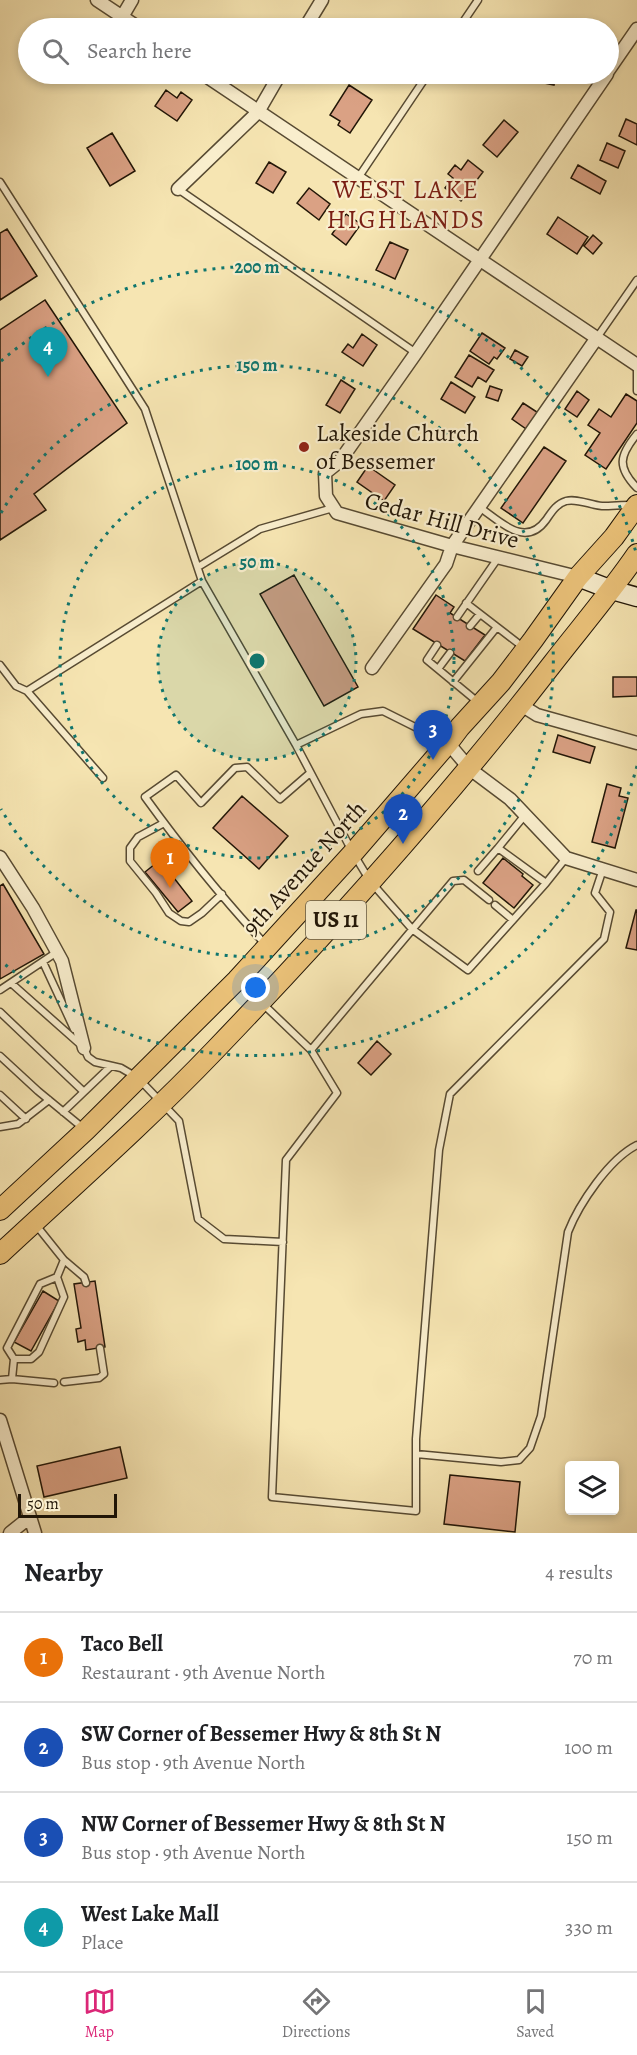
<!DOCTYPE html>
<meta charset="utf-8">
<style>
:root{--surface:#fff;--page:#f2f2f2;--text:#202124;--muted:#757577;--line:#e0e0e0;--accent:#db2777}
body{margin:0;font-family:Alegreya,serif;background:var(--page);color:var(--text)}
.controls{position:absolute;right:18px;bottom:18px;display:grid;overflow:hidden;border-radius:6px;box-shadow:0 3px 9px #0003}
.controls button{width:54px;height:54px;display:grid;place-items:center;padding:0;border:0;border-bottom:2px solid var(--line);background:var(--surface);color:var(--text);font:30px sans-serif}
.scale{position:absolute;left:18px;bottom:15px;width:99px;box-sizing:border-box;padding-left:6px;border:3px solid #221607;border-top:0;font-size:16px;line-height:21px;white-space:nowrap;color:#221607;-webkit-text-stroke:4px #f9eecd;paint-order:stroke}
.you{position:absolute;left:256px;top:988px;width:21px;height:21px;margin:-15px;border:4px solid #fff;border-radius:50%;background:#1a73e8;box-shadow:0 0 0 9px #1a73e833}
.badge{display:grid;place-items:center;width:39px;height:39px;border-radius:50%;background:var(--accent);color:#fff;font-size:20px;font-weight:700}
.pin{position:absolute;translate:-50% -50px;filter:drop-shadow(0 2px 3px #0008)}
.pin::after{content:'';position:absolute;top:32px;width:21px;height:18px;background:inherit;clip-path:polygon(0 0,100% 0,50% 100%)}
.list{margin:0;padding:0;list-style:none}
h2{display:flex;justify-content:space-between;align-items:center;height:78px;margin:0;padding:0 24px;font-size:26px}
h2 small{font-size:20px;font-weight:400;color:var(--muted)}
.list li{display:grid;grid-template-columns:39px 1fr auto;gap:18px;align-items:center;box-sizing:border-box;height:90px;padding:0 24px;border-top:2px solid var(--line)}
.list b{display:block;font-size:22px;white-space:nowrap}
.list p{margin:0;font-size:20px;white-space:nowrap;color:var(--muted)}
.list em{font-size:20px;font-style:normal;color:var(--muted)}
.icon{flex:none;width:33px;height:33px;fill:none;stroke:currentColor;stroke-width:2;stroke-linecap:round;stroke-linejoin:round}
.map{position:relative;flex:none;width:637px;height:1533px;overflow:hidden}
.search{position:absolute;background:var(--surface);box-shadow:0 3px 9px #0003;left:18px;right:18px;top:18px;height:66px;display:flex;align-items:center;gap:15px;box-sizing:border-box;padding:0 21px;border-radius:33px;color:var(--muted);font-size:22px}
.sheet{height:438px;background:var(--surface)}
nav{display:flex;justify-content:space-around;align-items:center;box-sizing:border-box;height:84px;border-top:2px solid var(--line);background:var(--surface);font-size:16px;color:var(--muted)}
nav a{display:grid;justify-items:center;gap:3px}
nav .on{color:var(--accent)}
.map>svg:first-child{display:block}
</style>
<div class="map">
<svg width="637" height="1533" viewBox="0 0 637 1533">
<rect width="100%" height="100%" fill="#f6e5b2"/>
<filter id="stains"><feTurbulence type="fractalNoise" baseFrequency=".00333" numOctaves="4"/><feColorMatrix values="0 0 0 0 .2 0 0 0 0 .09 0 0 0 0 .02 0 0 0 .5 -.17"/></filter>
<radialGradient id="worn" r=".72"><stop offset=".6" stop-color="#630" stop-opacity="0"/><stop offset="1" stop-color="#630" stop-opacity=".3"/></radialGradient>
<path fill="#daa184" stroke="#221607" stroke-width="1.5" d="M540 74 556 75 554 85 539 82Z
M349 85 372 100 350 133 338 125 340 121 330 115Z
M166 90 177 98 181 92 192 100 177 121 155 106Z
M626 119 637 124V145L619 136Z
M504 120 518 132 497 157 483 145Z
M112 133 135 171 110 186 87 148Z
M607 143 625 151 618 168 600 160Z
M468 160 483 172 461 201 445 188 453 178 448 174 455 165 461 170Z
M269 162 286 172 273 193 256 183Z
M578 165 606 181 600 194 571 178Z
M309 188 330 204 319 220 297 203Z
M346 214 361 224 346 245 332 234Z
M558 217 588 237 577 254 547 234Z
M7 229 37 276 0 300V233Z
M593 235 602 243 593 254 584 246Z
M390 242 408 250 395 279 376 270Z
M45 300 127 423 34 494 46 510 0 540V330Z
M482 333 505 348 497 359 494 357 489 364 470 351Z
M362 334 377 345 363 366 342 352 348 344 353 348Z
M515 350 528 357 522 366 510 359Z
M469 355 494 370 486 382 478 377 472 387 455 377Z
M341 380 355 389 340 413 326 405Z
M451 382 475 397 465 413 441 399Z
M490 386 502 390 498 401 486 397Z
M577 391 589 400 577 417 565 409Z
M626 394 637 401V423L606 469 585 455 600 433 588 425 599 409 611 417Z
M523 403 540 414 529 431 512 419Z
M544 447 566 461 523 523 501 508Z
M368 466 395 485 384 501 357 482Z
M294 575 358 687 324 706 260 594Z
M436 595 454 607 450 613 485 635 465 661 413 629Z
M613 677H637V696L613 697Z
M558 735 595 747 590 763 553 752Z
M607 784 621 788 619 796 628 798 615 848 592 842Z
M242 796 288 836 259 869 213 828Z
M503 858 523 874 522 876 533 885 514 908 483 883Z
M160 860 192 901 178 912 145 872Z
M3 884 44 954 0 979V886Z
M636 910H637V950L626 948Z
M377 1041 391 1054 371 1075 358 1063Z
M95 1281 105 1347 86 1350 85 1340 78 1342 76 1329 81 1328 74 1284Z
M43 1291 59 1301 31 1351 14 1342Z
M120 1447 127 1478 44 1497 37 1466Z
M450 1475 520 1482 515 1532 444 1524Z"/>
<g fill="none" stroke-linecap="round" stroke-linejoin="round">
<defs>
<path id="lane" d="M459 28 478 0
M358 178 428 74
M0 182 145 409 202 581 296 745 353 853 370 881 412 929 468 970 546 883 498 848 525 815
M178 189 416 353
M596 339 637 280
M637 370V391
M637 434C619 456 617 467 637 488
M479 507C500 521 525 549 546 520 551 513 556 504 566 501 577 498 590 505 602 506 612 506 621 505 630 505
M198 567 260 529 333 508
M466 603 523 647
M457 617 498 558
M470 626 480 614
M437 645 427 660 479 703
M0 665 16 686 27 691 103 778
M438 669 450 653
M453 682 497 627
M27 691 202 581
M296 745 361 714 383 711 445 742
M164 823 138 837 130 848V861L156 893 169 913 181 921 189 922 202 913 222 894
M478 871 498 848
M546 883 566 858
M495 905 513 920
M265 944C222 898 182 848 145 797L176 775 201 803 235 768 247 767 280 799 310 773
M43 962 74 1029
M11 983 82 1046
M0 990 57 952
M263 1004 311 1050 453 881 464 880 489 900
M0 1012 84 1092
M83 1046 88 1057 95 1062 121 1068 138 1078 179 1121 198 1219 224 1239 283 1242
M311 1050 337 1093 286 1160 272 1497 416 1511V1439L439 1150 450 1094 604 939 610 912 595 893 603 869
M0 1056 38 1091 83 1128
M0 1095 26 1119
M63 1112 111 1066
M0 1127 18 1124 49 1100
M36 1225 64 1260 84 1277 86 1283
M14 1359H31L39 1352 64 1297 57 1277
M12 1379 14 1359 7 1348 40 1284 57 1277 64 1260
M0 1380 12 1379 54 1383
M64 1382 99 1378 104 1374 100 1348
M416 1454 501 1462 519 1460 530 1448 541 1416 568 1232C579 1204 609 1159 637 1145"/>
<path id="street" d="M97 0 139 28
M122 17 132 0
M305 28 322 0
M608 71 637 29
M203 74 637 365
M178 189 258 112 280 74
M578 577 452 546 337 513 326 496 325 473 340 461 416 353 607 74
M372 668 446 564 452 546 596 339
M521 705 537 715 637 743
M448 743 470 769 510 799 566 858 637 880
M0 857 33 908 62 961 84 1048
M0 1420 35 1533
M10 1533 30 1517"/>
<path id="secondary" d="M578 577 612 590 637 597"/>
<path id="primary" d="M0 1210 86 1130 237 980 353 853 448 743 460 727 501 682 533 640 578 577 614 537 637 505
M0 1254C72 1187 146 1122 214 1051 333 927 448 799 553 663 581 627 611 592 637 554"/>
</defs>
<use href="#lane" stroke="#574a32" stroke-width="9"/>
<use href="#street" stroke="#574a32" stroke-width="15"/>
<use href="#secondary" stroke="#221607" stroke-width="21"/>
<use href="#primary" stroke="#221607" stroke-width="22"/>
<use href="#lane" stroke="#f9eecd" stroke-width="6"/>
<use href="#street" stroke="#f9eecd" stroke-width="12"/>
<use href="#secondary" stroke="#f9eecd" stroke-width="18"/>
<use href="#primary" stroke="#ebc279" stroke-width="20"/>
</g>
<circle cx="257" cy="661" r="99" fill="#0f766e" fill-opacity=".12"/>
<g fill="none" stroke="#0f766e" stroke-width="3" stroke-dasharray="3 6">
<circle cx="257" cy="661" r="99"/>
<circle cx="257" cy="661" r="197"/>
<path d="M1 513A296 296 0 1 1 1 809"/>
<path d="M637 766A394 394 0 0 1 1 961M1 361A394 394 0 0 1 637 556"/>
</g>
<circle fill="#8f2418" stroke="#f9eecd" stroke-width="2" cx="304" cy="447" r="6"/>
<g text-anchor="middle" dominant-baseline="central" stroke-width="4.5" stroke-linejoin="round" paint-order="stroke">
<rect fill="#f9eecd" stroke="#625742" stroke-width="1.5" x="306" y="901" width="60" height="38" rx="4.5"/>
<g font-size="22" font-weight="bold" fill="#221607">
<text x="336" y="920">US 11</text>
</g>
<g font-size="24" fill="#221607" stroke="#f9eecd" text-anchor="start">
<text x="316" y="433">Lakeside Church<tspan x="316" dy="28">of Bessemer</tspan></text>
</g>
<g font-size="24" fill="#221607" stroke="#f9eecd">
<text transform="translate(442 520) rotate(15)">Cedar Hill Drive</text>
<text transform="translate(304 868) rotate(-48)">9th Avenue North</text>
</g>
<g font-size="26" letter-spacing="1.5" fill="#7a1f14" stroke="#f9eecd">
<text x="406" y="189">WEST LAKE<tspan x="406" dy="30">HIGHLANDS</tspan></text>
</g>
</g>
<circle cx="257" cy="661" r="9" fill="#0f766e" stroke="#f9eecd" stroke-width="3"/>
<g font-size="18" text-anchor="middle" font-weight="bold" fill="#0f766e" stroke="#f9eecd" stroke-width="4.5" stroke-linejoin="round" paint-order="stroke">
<text x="257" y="273">200 m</text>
<text x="257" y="371">150 m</text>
<text x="257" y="470">100 m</text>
<text x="257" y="568">50 m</text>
</g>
<rect width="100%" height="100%" filter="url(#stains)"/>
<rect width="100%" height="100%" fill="url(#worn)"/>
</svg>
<div class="controls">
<button><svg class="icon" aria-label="layers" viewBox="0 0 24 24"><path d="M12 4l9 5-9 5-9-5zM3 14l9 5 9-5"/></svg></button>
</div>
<div class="scale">50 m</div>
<div class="you"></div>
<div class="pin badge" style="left:170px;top:888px;background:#e8710a">1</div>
<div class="pin badge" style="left:403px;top:844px;background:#1a4fb4">2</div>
<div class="pin badge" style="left:433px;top:760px;background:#1a4fb4">3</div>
<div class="pin badge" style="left:48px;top:377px;background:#0f9aa8">4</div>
<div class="search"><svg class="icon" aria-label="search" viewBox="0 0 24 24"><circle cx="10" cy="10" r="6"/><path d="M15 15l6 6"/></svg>Search here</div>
</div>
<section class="sheet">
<h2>Nearby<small>4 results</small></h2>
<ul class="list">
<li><span class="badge" style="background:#e8710a">1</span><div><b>Taco Bell</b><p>Restaurant · 9th Avenue North</p></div><em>70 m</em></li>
<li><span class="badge" style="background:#1a4fb4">2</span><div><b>SW Corner of Bessemer Hwy &amp; 8th St N</b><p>Bus stop · 9th Avenue North</p></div><em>100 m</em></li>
<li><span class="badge" style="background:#1a4fb4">3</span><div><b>NW Corner of Bessemer Hwy &amp; 8th St N</b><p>Bus stop · 9th Avenue North</p></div><em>150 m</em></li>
<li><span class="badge" style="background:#0f9aa8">4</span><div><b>West Lake Mall</b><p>Place</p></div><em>330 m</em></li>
</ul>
</section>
<nav>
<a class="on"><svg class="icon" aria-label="map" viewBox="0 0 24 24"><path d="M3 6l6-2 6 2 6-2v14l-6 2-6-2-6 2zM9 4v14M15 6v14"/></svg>Map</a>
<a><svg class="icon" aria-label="directions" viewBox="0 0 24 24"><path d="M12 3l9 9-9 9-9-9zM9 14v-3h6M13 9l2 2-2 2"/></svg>Directions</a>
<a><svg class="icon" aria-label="saved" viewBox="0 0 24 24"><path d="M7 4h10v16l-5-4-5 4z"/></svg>Saved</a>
</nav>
